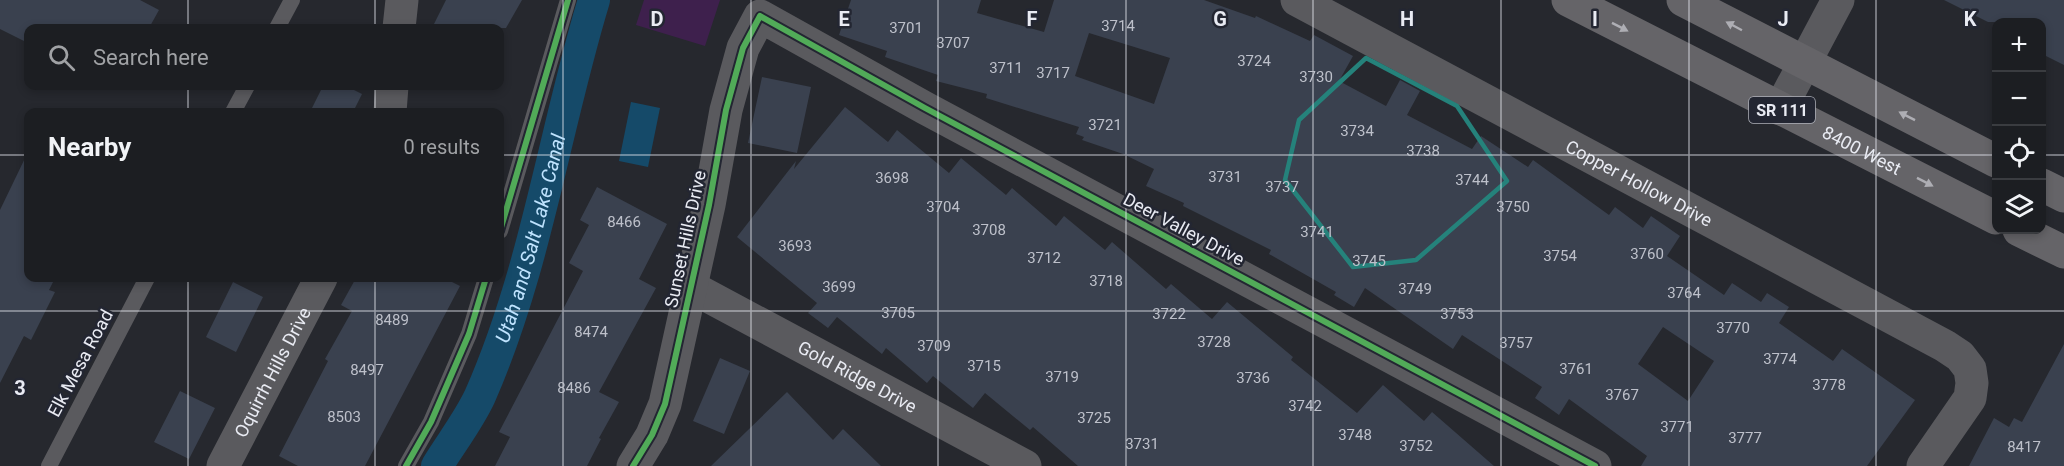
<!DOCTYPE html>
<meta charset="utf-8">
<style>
:root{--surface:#1c1e22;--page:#292b2f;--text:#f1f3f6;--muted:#a0a2a5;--line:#3a3c40}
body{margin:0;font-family:Roboto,sans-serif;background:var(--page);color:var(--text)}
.controls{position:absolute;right:18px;top:18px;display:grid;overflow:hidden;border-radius:12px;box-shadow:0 3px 9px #0003}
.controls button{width:54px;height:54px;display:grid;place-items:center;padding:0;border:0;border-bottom:2px solid var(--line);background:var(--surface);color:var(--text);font:30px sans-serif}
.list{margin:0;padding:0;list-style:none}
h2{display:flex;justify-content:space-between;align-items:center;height:78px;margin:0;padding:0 24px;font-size:26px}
h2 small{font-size:20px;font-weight:400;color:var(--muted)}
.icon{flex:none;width:33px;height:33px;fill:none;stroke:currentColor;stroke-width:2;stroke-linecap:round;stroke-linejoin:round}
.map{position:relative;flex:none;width:2064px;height:466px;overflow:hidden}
.search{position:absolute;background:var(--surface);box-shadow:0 3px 9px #0003;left:24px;top:24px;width:480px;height:66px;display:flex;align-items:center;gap:15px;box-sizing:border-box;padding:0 21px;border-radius:12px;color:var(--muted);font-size:22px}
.panel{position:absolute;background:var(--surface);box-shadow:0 3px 9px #0003;left:24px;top:108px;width:480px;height:174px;border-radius:12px}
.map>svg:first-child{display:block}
</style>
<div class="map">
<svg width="2064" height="466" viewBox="0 0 2064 466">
<rect width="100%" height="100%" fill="#26282e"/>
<path fill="#3e204d" d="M644 0H720L705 46 636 25Z"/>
<path fill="#154a69" d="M631 102 660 108 648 167 619 161Z"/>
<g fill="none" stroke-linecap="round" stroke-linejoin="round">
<path stroke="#154a69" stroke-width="32" id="s1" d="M437 466C451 443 469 420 480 396 536 269 554 131 594 0"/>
</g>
<path fill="#3a414f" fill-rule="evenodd" d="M0 0H140L159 10 149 28H28V38L26 42 0 29Z
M446 0H522L506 28H432Z
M851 0H981L977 13 1044 32 1054 0H1204L1255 18 1256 16 1310 41 1314 35 1353 56 1339 81 1386 106 1400 80 1420 91 1407 115 1472 149 1481 136 1528 167 1533 160 1609 215 1615 207 1643 228 1651 216 1680 236 1667 256 1724 295 1732 283 1761 302 1767 293 1789 307 1779 323 1833 361 1842 349 1915 400 1867 466H1641L1647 456 1569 399 1559 415 1535 398 1542 387 1462 335 1453 349 1365 288 1354 307 1334 295 1336 292 1269 254 1271 250 1183 206 1184 203 1146 186 1154 169 1123 154 1082 140 1084 137 1076 134 1079 127 986 98 987 94 936 81 938 75 885 57 887 51 839 35ZM1089 33 1170 58 1154 104 1075 76ZM1663 327 1714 361 1688 401 1638 364Z
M1944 0H2064V65L2042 54V22H1988Z
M762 77 811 87 797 153 748 143Z
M323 86H346L362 94 353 112H310Z
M845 107 888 142 897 130 949 173 961 158 1006 195 1012 188 1056 226 1064 216 1105 250 1112 242 1166 289 1171 284 1212 319 1227 302 1293 357 1291 360 1357 413 1383 385 1424 421 1432 412 1494 466H1078L1033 427 1030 430 985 393 973 408 933 376 927 383 886 348 882 354 837 317 828 328 808 313 817 303 737 237 796 161 794 169Z
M28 152V278H55L49 290 55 292 31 340 24 336 0 383V210Z
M597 187 667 224 639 279 656 288 599 392 619 402 599 438 601 439 587 466H495L510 437 499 432 583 271 569 263 589 225 580 220Z
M356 278H444L460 286 365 466H298L279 456 328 361 325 359 352 311 341 305Z
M233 282 263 297 236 352 206 337Z
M2064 344V466H1969L1994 418 2009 427 2014 418 2022 422Z
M720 358 750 371 724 434 693 421Z
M180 391 215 408 189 459 154 442Z
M787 392 833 440 843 429 881 466H711Z"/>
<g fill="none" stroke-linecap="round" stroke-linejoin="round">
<path stroke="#5a5a5e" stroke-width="16" d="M277 28 292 0
M233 112 247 86
M500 231 568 0
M49 466 147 278
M406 466 431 422 469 334 486 278"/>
<g stroke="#5a5a5e" stroke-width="33">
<path id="s2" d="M1297 0 1945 346 1960 356 1970 369 1972 383 1970 398 1923 466"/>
<path d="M399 28 402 0"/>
<path d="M1780 109 1838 0"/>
<path d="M390 112 392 86"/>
<path id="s3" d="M691 287 1025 466"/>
<path id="s4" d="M223 466 321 278"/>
<path d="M633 466 652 435 665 404 709 205 726 110 743 48 760 16 925 108 1595 466"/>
</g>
<g stroke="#656468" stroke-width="33">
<path id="s5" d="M1568 0 1996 218"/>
<path d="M1683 0 1996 161"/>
<path d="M2042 185 2064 196"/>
<path d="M2019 230 2064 252"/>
</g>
<defs>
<path id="cycleway" d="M500 231 568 0
M406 466 431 422 469 334 486 278
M633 466 652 435 665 404 709 205 726 110 743 48 760 16 925 108 1595 466"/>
</defs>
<use href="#cycleway" stroke="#232632" stroke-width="10"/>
<use href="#cycleway" stroke="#51ab58" stroke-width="6"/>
</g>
<defs><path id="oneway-solid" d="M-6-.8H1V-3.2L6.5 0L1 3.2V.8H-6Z" transform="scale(1.5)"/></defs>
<g fill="#aeaeb4">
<use href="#oneway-solid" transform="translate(1734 26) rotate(-152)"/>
<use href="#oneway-solid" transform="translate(1620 27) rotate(27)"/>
<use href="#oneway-solid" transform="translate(1907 116) rotate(-153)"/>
<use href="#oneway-solid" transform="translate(1925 182) rotate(27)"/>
</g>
<path fill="none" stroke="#25827b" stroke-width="4.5" stroke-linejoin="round" d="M1366 58 1457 106 1507 181 1416 260 1353 267 1285 180 1299 120Z"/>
<path fill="none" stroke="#e9ebf3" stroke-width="1.5" stroke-opacity="0.55" d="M188 0V28M375 0V28M563 0V466M751 0V466M938 0V466M1126 0V466M1313 0V466M1501 0V466M1689 0V466M1876 0V466M188 86V112M375 86V112M0 155H28M500 155H1996M2042 155H2064M188 278V466M375 278V466M0 311H2064"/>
<g text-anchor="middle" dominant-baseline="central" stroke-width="5" stroke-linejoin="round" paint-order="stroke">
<g font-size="15" fill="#bdc0ca">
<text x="1118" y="26">3714</text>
<text x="906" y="28">3701</text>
<text x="953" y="43">3707</text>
<text x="1254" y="61">3724</text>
<text x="1006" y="68">3711</text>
<text x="1053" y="73">3717</text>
<text x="1316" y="77">3730</text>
<text x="1105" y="125">3721</text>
<text x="1357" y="131">3734</text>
<text x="1423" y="151">3738</text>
<text x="1225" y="177">3731</text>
<text x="892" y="178">3698</text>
<text x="1472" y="180">3744</text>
<text x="1282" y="187">3737</text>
<text x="943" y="207">3704</text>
<text x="1513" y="207">3750</text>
<text x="624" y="222">8466</text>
<text x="989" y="230">3708</text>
<text x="1317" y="232">3741</text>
<text x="795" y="246">3693</text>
<text x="1647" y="254">3760</text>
<text x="1560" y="256">3754</text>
<text x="1044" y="258">3712</text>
<text x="1369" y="261">3745</text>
<text x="1106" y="281">3718</text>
<text x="839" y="287">3699</text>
<text x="1415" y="289">3749</text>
<text x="1684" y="293">3764</text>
<text x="898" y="313">3705</text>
<text x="1169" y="314">3722</text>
<text x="1457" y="314">3753</text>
<text x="392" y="320">8489</text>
<text x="1733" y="328">3770</text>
<text x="591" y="332">8474</text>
<text x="1214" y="342">3728</text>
<text x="1516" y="343">3757</text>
<text x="934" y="346">3709</text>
<text x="1780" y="359">3774</text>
<text x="984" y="366">3715</text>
<text x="1576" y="369">3761</text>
<text x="367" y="370">8497</text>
<text x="1062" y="377">3719</text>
<text x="1253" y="378">3736</text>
<text x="1829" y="385">3778</text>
<text x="574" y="388">8486</text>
<text x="1622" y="395">3767</text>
<text x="1305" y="406">3742</text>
<text x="344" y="417">8503</text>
<text x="1094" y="418">3725</text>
<text x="1677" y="427">3771</text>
<text x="1355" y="435">3748</text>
<text x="1745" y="438">3777</text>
<text x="1142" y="444">3731</text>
<text x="1416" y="446">3752</text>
<text x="2024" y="447">8417</text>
</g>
<rect fill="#232632" stroke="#aeb0b9" stroke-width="1.5" x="1749" y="97" width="66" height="26" rx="4.5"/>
<g font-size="16" font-weight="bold" fill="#e9ebf3">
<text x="1782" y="110">SR 111</text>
</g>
<g font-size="18" fill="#e9ebf3" stroke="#232632">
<text stroke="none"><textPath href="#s5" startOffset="330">8400 West</textPath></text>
<text stroke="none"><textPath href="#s2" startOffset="388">Copper Hollow Drive</textPath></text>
<text transform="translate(1184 229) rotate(28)">Deer Valley Drive</text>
<text transform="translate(685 239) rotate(-78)">Sunset Hills Drive</text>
<text transform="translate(80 363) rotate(-62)">Elk Mesa Road</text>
<text stroke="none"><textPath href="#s4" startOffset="106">Oquirrh Hills Drive</textPath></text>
<text stroke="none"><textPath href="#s3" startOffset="189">Gold Ridge Drive</textPath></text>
</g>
<g font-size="20" font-style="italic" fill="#bfe3fe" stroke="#232632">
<text stroke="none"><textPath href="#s1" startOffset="248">Utah and Salt Lake Canal</textPath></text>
</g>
</g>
<g font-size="20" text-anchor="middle" font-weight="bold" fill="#e9ebf3" stroke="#232632" stroke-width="5" stroke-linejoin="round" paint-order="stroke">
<text x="657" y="26">D</text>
<text x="844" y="26">E</text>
<text x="1032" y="26">F</text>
<text x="1220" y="26">G</text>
<text x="1407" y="26">H</text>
<text x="1595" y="26">I</text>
<text x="1783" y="26">J</text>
<text x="1970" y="26">K</text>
<text x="20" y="395">3</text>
</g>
</svg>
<div class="controls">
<button>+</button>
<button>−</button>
<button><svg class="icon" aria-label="locate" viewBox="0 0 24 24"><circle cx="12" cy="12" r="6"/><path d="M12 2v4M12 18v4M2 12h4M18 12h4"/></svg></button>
<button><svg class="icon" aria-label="layers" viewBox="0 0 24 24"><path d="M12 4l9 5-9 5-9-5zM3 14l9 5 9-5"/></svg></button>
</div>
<div class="search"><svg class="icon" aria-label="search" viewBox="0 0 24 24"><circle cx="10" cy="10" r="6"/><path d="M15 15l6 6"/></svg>Search here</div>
<section class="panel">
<h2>Nearby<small>0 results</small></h2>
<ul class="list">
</ul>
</section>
</div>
